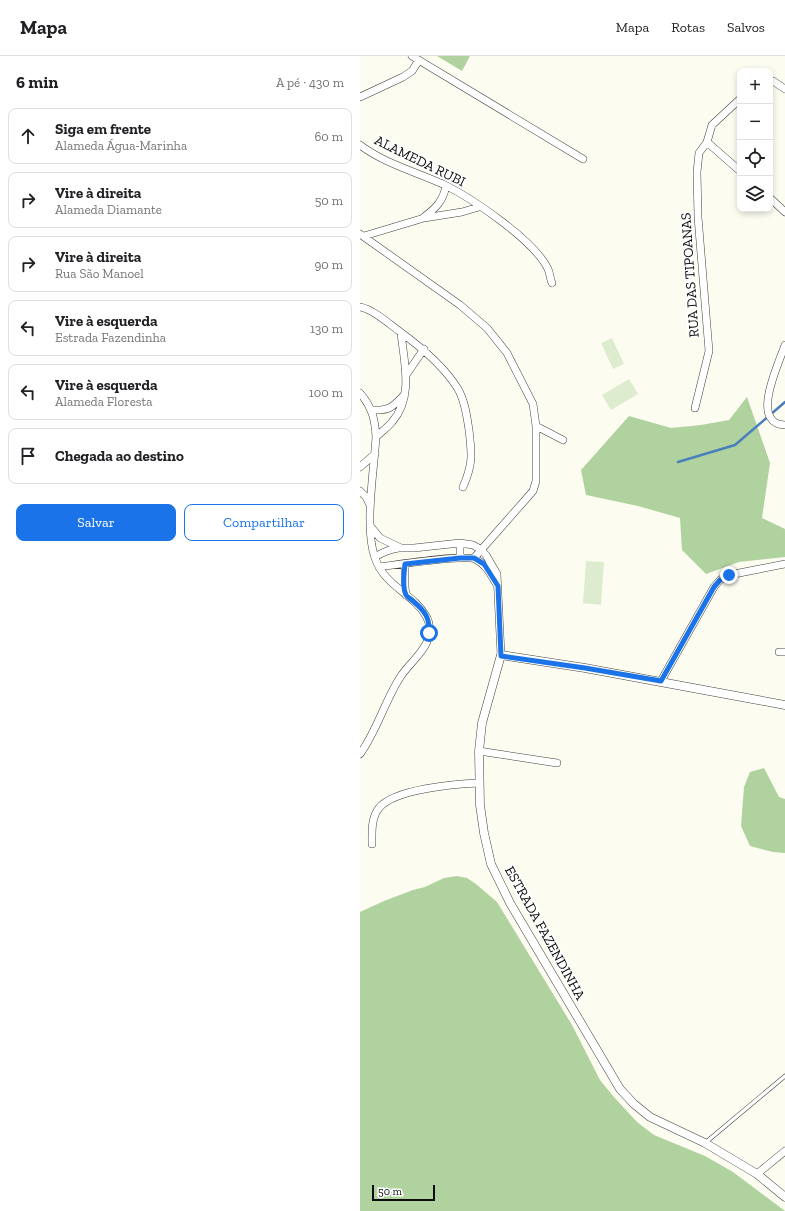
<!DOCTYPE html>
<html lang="pt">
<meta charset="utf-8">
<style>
:root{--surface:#fff;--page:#f6f6f6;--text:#202124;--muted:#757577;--line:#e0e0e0;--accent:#1a73e8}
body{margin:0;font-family:"Zilla Slab",serif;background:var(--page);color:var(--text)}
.controls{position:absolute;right:12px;top:12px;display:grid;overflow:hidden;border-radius:8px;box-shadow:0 2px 6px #0003}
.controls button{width:36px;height:36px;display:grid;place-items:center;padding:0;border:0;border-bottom:1px solid var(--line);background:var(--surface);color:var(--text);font:20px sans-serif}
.scale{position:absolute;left:12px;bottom:10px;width:63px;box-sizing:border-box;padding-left:4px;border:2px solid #0d0d0d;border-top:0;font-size:11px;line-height:14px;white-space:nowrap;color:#0d0d0d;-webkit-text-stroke:3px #fff;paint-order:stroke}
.stop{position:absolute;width:12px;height:12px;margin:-9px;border:3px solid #1a73e8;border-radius:50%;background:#fff}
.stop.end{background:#1a73e8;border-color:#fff;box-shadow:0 1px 4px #0008}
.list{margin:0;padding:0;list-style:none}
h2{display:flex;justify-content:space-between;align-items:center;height:52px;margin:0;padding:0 16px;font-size:17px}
h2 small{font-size:13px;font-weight:400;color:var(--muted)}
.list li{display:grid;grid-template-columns:26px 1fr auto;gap:12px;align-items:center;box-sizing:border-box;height:56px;margin:0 8px 8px;padding:0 8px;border:1px solid var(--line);border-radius:8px}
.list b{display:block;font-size:15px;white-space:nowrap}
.list p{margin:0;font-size:13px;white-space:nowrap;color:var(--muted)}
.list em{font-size:13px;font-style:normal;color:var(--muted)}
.actions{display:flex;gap:8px;padding:12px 16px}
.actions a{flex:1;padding:9px 0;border:1px solid var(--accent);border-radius:8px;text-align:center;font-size:14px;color:var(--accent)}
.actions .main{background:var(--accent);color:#fff}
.icon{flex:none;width:22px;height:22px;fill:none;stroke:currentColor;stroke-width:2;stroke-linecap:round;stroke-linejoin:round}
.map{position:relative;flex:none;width:425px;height:1155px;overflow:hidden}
header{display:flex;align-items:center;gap:24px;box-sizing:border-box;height:56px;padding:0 20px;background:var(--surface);border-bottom:1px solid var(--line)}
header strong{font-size:19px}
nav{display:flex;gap:22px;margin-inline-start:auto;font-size:14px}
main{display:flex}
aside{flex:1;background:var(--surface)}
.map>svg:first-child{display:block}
</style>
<header>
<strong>Mapa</strong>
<nav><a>Mapa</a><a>Rotas</a><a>Salvos</a></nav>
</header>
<main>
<aside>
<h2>6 min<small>A pé · 430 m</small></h2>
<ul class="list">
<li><svg class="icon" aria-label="ahead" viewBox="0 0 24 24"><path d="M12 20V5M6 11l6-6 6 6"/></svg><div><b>Siga em frente</b><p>Alameda Água-Marinha</p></div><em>60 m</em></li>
<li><svg class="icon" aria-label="right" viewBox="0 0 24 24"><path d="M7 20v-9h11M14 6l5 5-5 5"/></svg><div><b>Vire à direita</b><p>Alameda Diamante</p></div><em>50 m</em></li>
<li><svg class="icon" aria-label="right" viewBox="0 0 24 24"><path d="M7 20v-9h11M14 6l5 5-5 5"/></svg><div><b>Vire à direita</b><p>Rua São Manoel</p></div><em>90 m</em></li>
<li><svg class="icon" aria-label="left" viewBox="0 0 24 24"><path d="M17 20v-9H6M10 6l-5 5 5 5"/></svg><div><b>Vire à esquerda</b><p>Estrada Fazendinha</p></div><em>130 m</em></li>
<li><svg class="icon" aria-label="left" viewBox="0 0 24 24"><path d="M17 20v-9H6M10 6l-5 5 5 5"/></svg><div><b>Vire à esquerda</b><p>Alameda Floresta</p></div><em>100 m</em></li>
<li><svg class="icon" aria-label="arrive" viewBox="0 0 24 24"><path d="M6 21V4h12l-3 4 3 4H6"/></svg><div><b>Chegada ao destino</b></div></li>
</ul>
<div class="actions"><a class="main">Salvar</a><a>Compartilhar</a></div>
</aside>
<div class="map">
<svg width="425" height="1155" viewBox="0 0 425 1155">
<rect width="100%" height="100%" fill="#fdfcf0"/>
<path fill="#afd29f" d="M77 0H110L102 15Z
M387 341 410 407 402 462 425 473V501L379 506 346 518 322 494 320 462 278 450 226 439 221 414 269 360 311 372 341 369 369 364Z
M404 712 419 741 425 743V797L413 796 390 790 381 770 384 731 390 716Z
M97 820 107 822 116 828 137 846 212 969 240 1024 253 1040 277 1066 294 1079 345 1100 373 1116 425 1155H0V856L24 845 53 834 65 831 84 822Z"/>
<path fill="#ddecce" d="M252 282 264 308 253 313 241 287Z
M269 323 278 338 251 354 242 339Z
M226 505 244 506 241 549 223 547Z"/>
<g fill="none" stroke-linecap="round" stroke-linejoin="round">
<path stroke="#4a7fbc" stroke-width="2.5" d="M318 406 375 389 425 346"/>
<defs>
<path id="service" d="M345 1087 425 1020"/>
<path id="minor" d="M52 0 223 103
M410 25H413L425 33
M0 41 43 21 52 15 59 4
M347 86 380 115
M0 89C25 108 57 116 85 129 113 143 175 185 188 213 190 217 190 223 192 227
M410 142 425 156
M64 161C76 152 83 145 86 130
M0 178 100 249 127 272 147 297 173 348 176 370V425L173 435 114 502
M4 180 64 162 102 156 119 151
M0 251C14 254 28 267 39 275 61 291 84 310 98 333 105 345 107 361 109 374 112 399 113 408 103 431
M425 289C419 307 389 368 425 369
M46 319 64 293
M0 337C12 351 15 363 16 381 14 415 4 471 15 502 25 531 53 537 66 560 71 568 70 577 67 586 61 599 49 608 41 620 25 644 17 675 0 698
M335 352 349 295 338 161 337 116 339 97 347 86 352 69 380 43
M12 354C29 355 33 351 44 339
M176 370 203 384
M16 381C21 376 27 372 32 366 54 341 44 306 41 277
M0 411 15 398
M0 435 6 441 10 449
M11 471 20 482 41 492H54L100 487 113 489 120 493 126 499 137 518 141 599
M15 501C23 496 29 493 39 492
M100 502V487
M45 508V531L46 539
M19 511C35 509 104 498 115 503 126 508 131 519 137 529
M419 596H425
M301 625 354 531 360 524 369 519 425 508
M119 695 197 707
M12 788C12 776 11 762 19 752 34 733 95 728 119 727
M397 1118 425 1095"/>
<path id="tertiary" d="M425 649 225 612 141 599 122 667 119 695 120 749 124 777 131 808 150 847 260 1033 274 1048 290 1061 345 1087 397 1118 425 1141"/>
</defs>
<use href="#service" stroke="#404040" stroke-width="4.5"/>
<use href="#minor" stroke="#404040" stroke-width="8"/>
<use href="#tertiary" stroke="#404040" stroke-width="9"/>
<use href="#service" stroke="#fff" stroke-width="3.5"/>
<use href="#minor" stroke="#fff" stroke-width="7"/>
<use href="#tertiary" stroke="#fff" stroke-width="8"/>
</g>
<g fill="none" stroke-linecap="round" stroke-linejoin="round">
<path stroke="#1a73e8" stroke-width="5" d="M69 577C70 562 65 555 53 545 51 543 47 541 46 539 42 531 44 516 45 508L100 502H114L124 508 138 530 141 600 225 612 301 625 354 531 360 524 369 519"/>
</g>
<g text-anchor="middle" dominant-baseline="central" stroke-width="4" stroke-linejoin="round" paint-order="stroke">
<g font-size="14" fill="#0d0d0d" stroke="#fff">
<text transform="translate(60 105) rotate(26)">ALAMEDA RUBI</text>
<text transform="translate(330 219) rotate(-94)">RUA DAS TIPOANAS</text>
<text transform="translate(185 877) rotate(61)">ESTRADA FAZENDINHA</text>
</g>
</g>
</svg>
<div class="controls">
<button>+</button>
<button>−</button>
<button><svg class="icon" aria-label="locate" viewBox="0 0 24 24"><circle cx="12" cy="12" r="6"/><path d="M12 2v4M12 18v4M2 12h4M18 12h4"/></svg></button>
<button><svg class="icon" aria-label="layers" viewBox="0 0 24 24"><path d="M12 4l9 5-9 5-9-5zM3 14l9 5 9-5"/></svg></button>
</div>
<div class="scale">50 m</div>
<div class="stop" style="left:69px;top:577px"></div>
<div class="stop end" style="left:369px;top:519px"></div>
</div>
</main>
